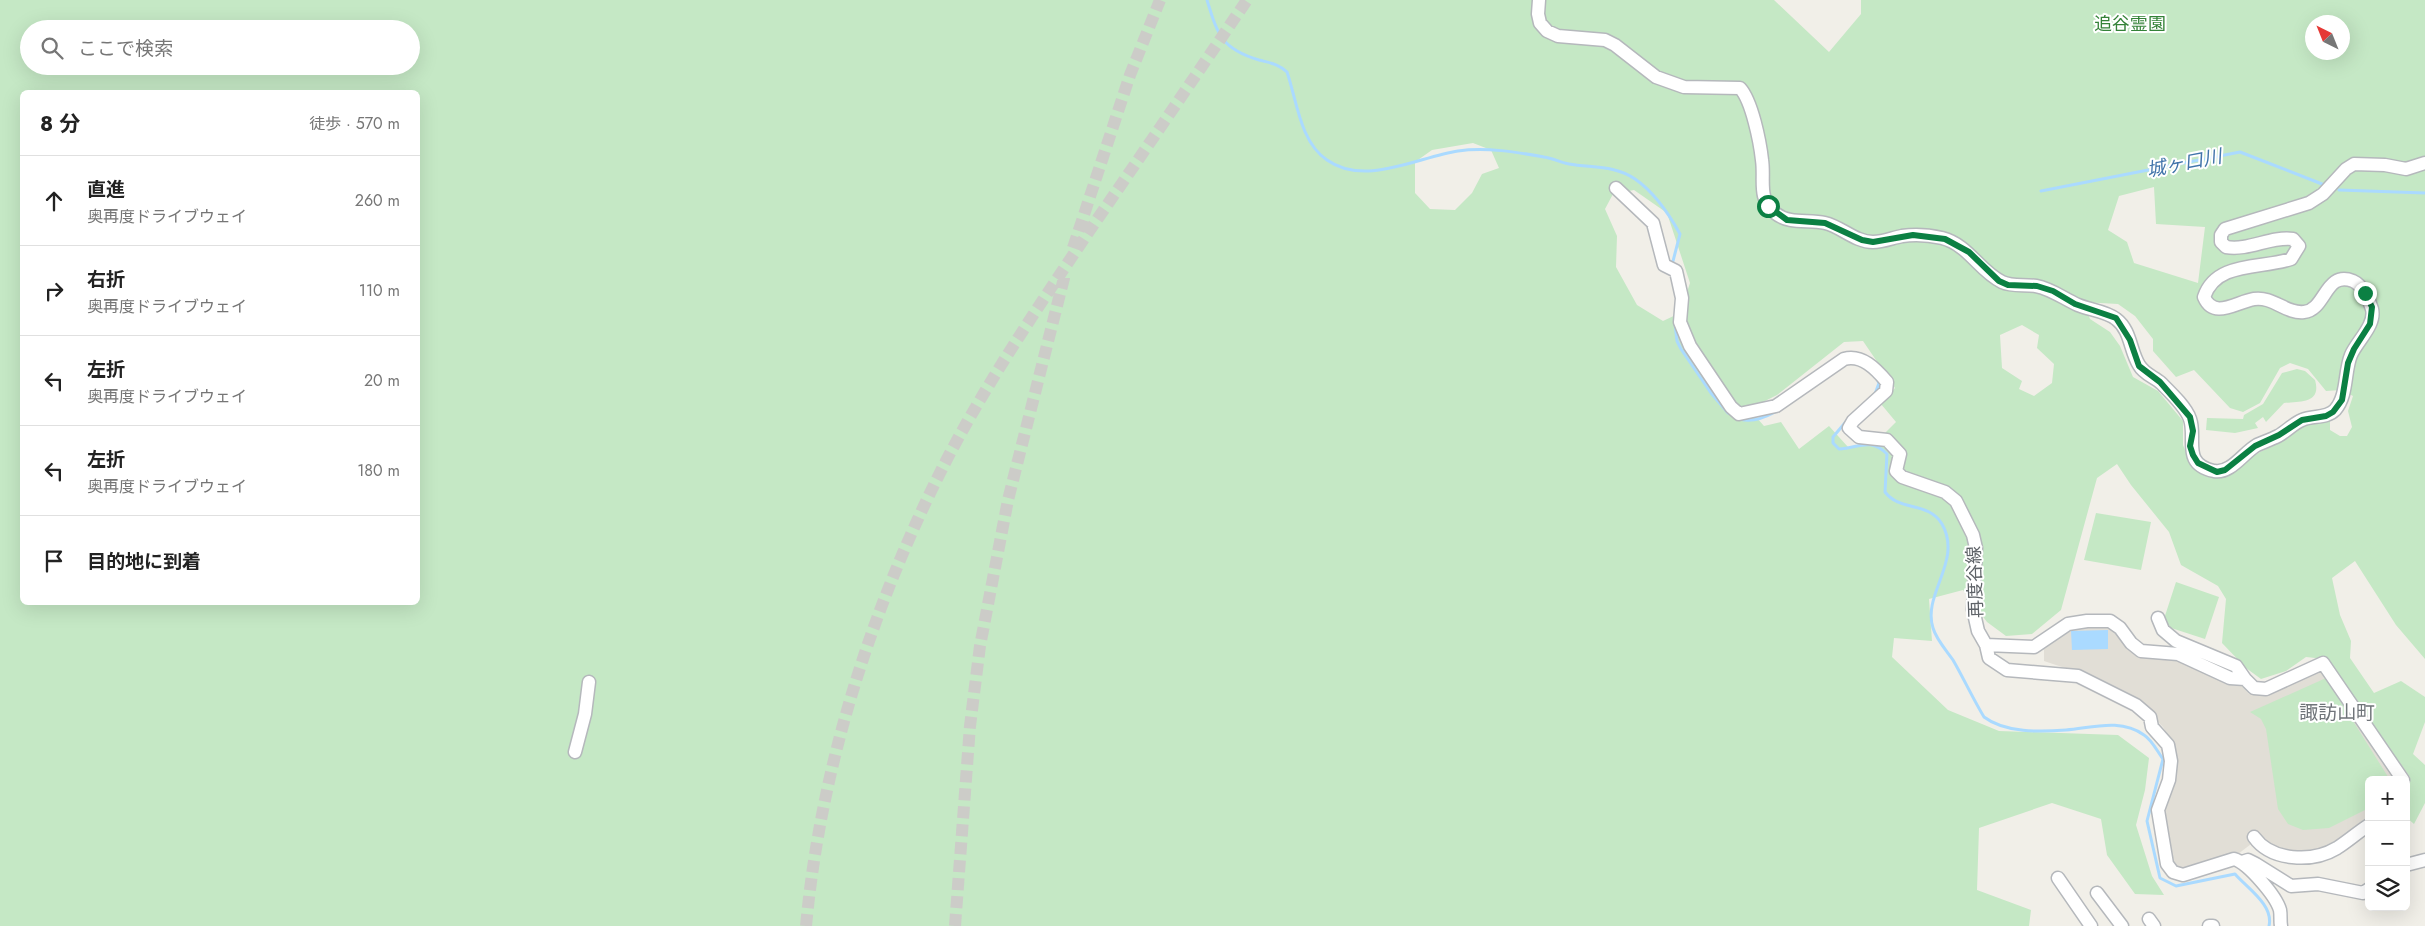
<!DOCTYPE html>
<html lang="ja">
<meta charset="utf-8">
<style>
:root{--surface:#fff;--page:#f2f2f2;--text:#222;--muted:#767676;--line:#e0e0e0}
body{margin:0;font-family:Jost,"Noto Sans JP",sans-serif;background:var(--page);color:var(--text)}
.controls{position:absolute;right:15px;bottom:15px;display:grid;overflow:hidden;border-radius:8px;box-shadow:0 5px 20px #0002}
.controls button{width:45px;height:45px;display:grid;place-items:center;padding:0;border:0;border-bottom:1px solid var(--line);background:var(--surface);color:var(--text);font:25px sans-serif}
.compass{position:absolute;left:2305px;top:15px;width:45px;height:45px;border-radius:50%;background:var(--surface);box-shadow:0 5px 20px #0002;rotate:317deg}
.stop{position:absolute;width:15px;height:15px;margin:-11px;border:4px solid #0b8043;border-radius:50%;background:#fff}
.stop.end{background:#0b8043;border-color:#fff;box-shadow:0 1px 5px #0008}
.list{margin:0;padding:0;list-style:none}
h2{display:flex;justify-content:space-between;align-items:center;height:65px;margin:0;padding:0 20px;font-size:21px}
h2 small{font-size:16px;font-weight:400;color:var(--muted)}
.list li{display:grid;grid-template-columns:32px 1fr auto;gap:15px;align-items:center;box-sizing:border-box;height:90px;padding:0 20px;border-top:1px solid var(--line)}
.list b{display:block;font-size:19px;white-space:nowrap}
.list p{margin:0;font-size:16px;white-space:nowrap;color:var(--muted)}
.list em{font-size:16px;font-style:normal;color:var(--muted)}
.icon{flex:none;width:28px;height:28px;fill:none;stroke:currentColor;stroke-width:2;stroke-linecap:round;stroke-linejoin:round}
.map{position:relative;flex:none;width:2425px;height:926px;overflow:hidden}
.search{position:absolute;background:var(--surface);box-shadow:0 5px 20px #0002;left:20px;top:20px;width:400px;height:55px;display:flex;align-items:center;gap:12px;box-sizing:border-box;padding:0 18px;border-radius:28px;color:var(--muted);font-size:19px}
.panel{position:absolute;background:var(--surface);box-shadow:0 5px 20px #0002;left:20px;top:90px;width:400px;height:515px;border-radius:8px}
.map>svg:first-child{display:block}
</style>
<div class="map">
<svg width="2425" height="926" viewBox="0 0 2425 926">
<rect width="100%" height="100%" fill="#f1efe8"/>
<path fill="#e1ded6" d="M2110 625 2128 646 2177 658 2242 686 2249 694 2264 693 2322 669 2400 780H2369V822L2332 847 2294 854 2277 850 2259 838 2238 854 2181 870 2173 864 2162 818 2172 743 2163 727 2139 703 2119 694 2095 678 2044 661V646L2070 628Z"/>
<path fill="#c5e8c5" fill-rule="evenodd" d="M0 0H1774L1829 52 1861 14V0H2425V659L2396 625 2355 561 2332 578 2340 615 2351 641 2350 658 2374 693 2401 681 2425 697V722L2413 754 2425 765V803L2414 824 2406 817 2410 777 2325 659 2306 657 2286 671 2261 679 2246 668 2222 643 2226 599 2218 586 2181 565 2169 532 2131 485 2117 464 2097 478 2061 610 2032 634 2006 636 1987 622 1963 590 1929 599 1932 641 1894 638 1892 657 1948 710 1999 731 2118 735 2149 758 2145 790 2136 825 2152 876 2164 895 2135 894 2107 855 2101 819 2052 803 1979 828 1977 890 2031 910 2029 926H0ZM2312 22H2342V52H2312ZM29 29H411V66H29ZM22 92H418V602H22ZM1473 143 1491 150 1499 168 1482 174 1472 193 1455 210 1430 209 1415 193V162L1432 150ZM2154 187 2156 224 2205 227 2198 283 2134 263 2127 242 2108 230 2119 196ZM1634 190 1667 213 1690 283 1680 313 1663 321 1637 305 1616 267 1617 236 1605 209 1613 194ZM2083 302 2118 304 2135 316 2153 339V351L2176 377 2194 370 2230 408 2243 412 2260 403 2280 368 2290 363 2308 369 2326 391 2341 390 2353 396 2348 411 2352 427 2347 436H2340L2330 430V417L2305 424 2283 441 2260 452 2221 477 2189 460 2183 445V421L2158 391 2133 377 2120 346 2110 332 2090 319ZM2022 325 2039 335 2037 348 2054 364 2052 383 2034 396 2019 389 2022 381 2002 368 2000 335ZM1863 341 1895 388 1881 404 1896 422 1874 444 1848 447 1829 426 1799 449 1781 422 1764 426 1749 409 1777 395 1844 342Z
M2297 369 2305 371 2315 380C2322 404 2299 401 2284 403L2266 422 2263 417 2255 423 2258 428 2235 433 2206 430 2207 418 2243 419 2244 415 2263 404 2282 373Z
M2096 513 2151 522 2141 570 2084 560Z
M2176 582 2219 597 2205 639 2162 625Z
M2326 678 2390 780H2369V808L2329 828 2303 830 2288 824 2278 809 2266 729 2261 719 2250 712Z"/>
<path fill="#aadaff" d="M2108 630V649L2072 650 2071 631Z"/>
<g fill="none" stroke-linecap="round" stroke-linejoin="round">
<path stroke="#aadaff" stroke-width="3" d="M1207 0C1218 36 1222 49 1259 60 1270 63 1279 64 1287 72 1297 101 1300 142 1327 160 1365 187 1418 157 1458 151 1486 147 1516 152 1544 157 1553 158 1561 163 1569 164 1592 168 1615 165 1635 179 1654 192 1669 214 1680 234L1672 265
M2339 190 2425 193
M2041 191 2240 152 2322 184
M1675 324 1677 341 1681 349 1711 393 1728 413
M1875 394 1879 383 1877 379
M1849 418 1833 437V443L1839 449C1859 448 1870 437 1887 454L1885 492C1900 512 1928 501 1942 524 1963 561 1922 594 1933 628 1936 639 1946 650 1953 660 1964 679 1973 699 1984 717 2005 733 2040 732 2066 730 2092 728 2120 718 2144 735 2152 740 2157 751 2163 759L2147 821 2160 878 2176 886 2235 874C2247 888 2274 905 2269 926
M1740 419C1752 423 1764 418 1775 412"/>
<path stroke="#ccccc8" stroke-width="12" stroke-dasharray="12 6" stroke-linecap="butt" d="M1073 248 1130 75 1160 0
M806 926C821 764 873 603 947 459 990 377 1042 301 1094 224 1145 150 1196 75 1247 0
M955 926 970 726 980 646 1008 500 1065 274"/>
<defs>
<path id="minor" d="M1539 0 1538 14 1540 23 1547 31 1558 36 1605 40 1615 45 1656 77 1684 87 1740 88C1752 101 1760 142 1762 160 1765 180 1757 198 1775 213 1790 225 1808 219 1825 223 1842 227 1855 242 1873 242 1883 242 1892 238 1902 236 1915 234 1929 235 1942 238 1969 245 1979 271 2002 282 2012 287 2025 284 2036 286 2052 289 2064 299 2078 305 2090 310 2106 311 2116 319 2131 330 2130 351 2139 365 2144 374 2154 377 2161 383 2170 392 2186 407 2190 419 2197 439 2181 464 2214 471 2231 474 2243 453 2257 445 2264 442 2272 439 2278 436 2287 431 2294 423 2302 420 2313 415 2326 419 2335 410 2348 395 2344 372 2351 355 2357 341 2376 325 2372 309 2369 299 2362 285 2353 281 2325 270 2326 310 2304 312 2286 314 2273 296 2254 299 2236 302 2214 320 2204 297 2216 261 2261 269 2291 259L2299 246 2293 239C2270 236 2249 251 2226 247L2221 242V235L2225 229 2309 203 2323 194 2346 169 2354 164 2385 165 2406 169 2425 163
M1616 188 1653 223 1664 265 1676 271 1682 298 1680 322 1690 346 1731 407 1739 414 1776 406 1844 359C1862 354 1876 369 1887 382L1886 391 1853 421 1849 428 1859 437 1887 440 1900 454 1896 471 1902 477 1945 492 1956 501 1973 535 1976 548 1973 609 1978 631 1986 645 1989 658 2007 670 2078 676 2136 705 2150 717 2152 727 2168 745 2171 761 2169 780 2158 810 2167 864 2173 872 2183 875 2234 859C2248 863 2276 896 2280 910 2281 915 2280 921 2281 926
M2158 618 2163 630 2176 641 2236 666 2245 679
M1986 645 2034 647 2068 624 2087 621H2110L2120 628 2131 643 2141 651 2178 654 2230 678 2245 679 2254 688 2266 689 2323 663 2403 780
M575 752 585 714 589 682
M2254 837C2271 861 2312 863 2337 848 2348 841 2358 832 2369 825
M2242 862 2248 860 2256 864 2291 886 2318 884 2363 893 2369 889
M2406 865 2425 860
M2058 878 2091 926
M2097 893 2122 926
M2149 919 2154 926
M2209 926H2213"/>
</defs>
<use href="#minor" stroke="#b5b8bc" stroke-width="15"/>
<use href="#minor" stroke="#fff" stroke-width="12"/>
</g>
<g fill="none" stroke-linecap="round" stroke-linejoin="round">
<path stroke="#0b8043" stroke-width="6" d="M1768 206 1787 220 1825 223 1862 240 1873 242 1913 235 1945 239 1969 252 1999 281 2008 285 2037 286 2053 291 2075 304 2116 318 2130 340 2139 366 2160 382 2190 417 2193 431 2190 446 2193 455 2198 463 2217 472 2225 470 2255 446 2279 435 2302 420 2326 416 2333 412 2342 400 2348 363 2354 349 2370 324 2372 307 2365 293"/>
</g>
<g text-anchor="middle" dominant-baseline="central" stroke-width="4" stroke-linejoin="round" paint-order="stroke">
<g font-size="18" fill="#348238" stroke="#fff">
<text x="2130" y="24">追谷霊園</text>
</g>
<g font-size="18" fill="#5f6368" stroke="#fff">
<text transform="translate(1975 582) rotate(-92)">再度谷線</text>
</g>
<g font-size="19" font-style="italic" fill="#4174aa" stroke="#fff">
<text transform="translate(2184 163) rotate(-11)">城ヶ口川</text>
</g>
<g font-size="19" fill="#70757a" stroke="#fff">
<text x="2337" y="712">諏訪山町</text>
</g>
</g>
</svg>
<div class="controls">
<button>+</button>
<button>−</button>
<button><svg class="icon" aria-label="layers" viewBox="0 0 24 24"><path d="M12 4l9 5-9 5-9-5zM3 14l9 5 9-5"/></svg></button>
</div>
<svg class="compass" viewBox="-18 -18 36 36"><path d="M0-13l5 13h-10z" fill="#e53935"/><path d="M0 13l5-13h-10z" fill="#767676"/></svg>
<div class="stop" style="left:1768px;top:206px"></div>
<div class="stop end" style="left:2365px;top:293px"></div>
<div class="search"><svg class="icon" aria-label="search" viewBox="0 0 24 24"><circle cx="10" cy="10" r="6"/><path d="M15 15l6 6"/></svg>ここで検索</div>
<section class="panel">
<h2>8 分<small>徒歩 · 570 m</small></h2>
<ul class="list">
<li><svg class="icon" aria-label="ahead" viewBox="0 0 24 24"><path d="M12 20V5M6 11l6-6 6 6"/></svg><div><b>直進</b><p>奥再度ドライブウェイ</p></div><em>260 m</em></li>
<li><svg class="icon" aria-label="right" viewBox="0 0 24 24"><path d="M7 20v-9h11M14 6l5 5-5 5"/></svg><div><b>右折</b><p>奥再度ドライブウェイ</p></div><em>110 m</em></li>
<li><svg class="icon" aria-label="left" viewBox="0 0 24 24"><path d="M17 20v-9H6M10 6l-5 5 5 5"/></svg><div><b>左折</b><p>奥再度ドライブウェイ</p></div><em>20 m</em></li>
<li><svg class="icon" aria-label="left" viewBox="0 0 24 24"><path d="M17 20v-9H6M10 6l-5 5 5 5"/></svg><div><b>左折</b><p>奥再度ドライブウェイ</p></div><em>180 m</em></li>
<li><svg class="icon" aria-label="arrive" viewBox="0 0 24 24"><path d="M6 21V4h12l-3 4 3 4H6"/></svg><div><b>目的地に到着</b></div></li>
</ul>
</section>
</div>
